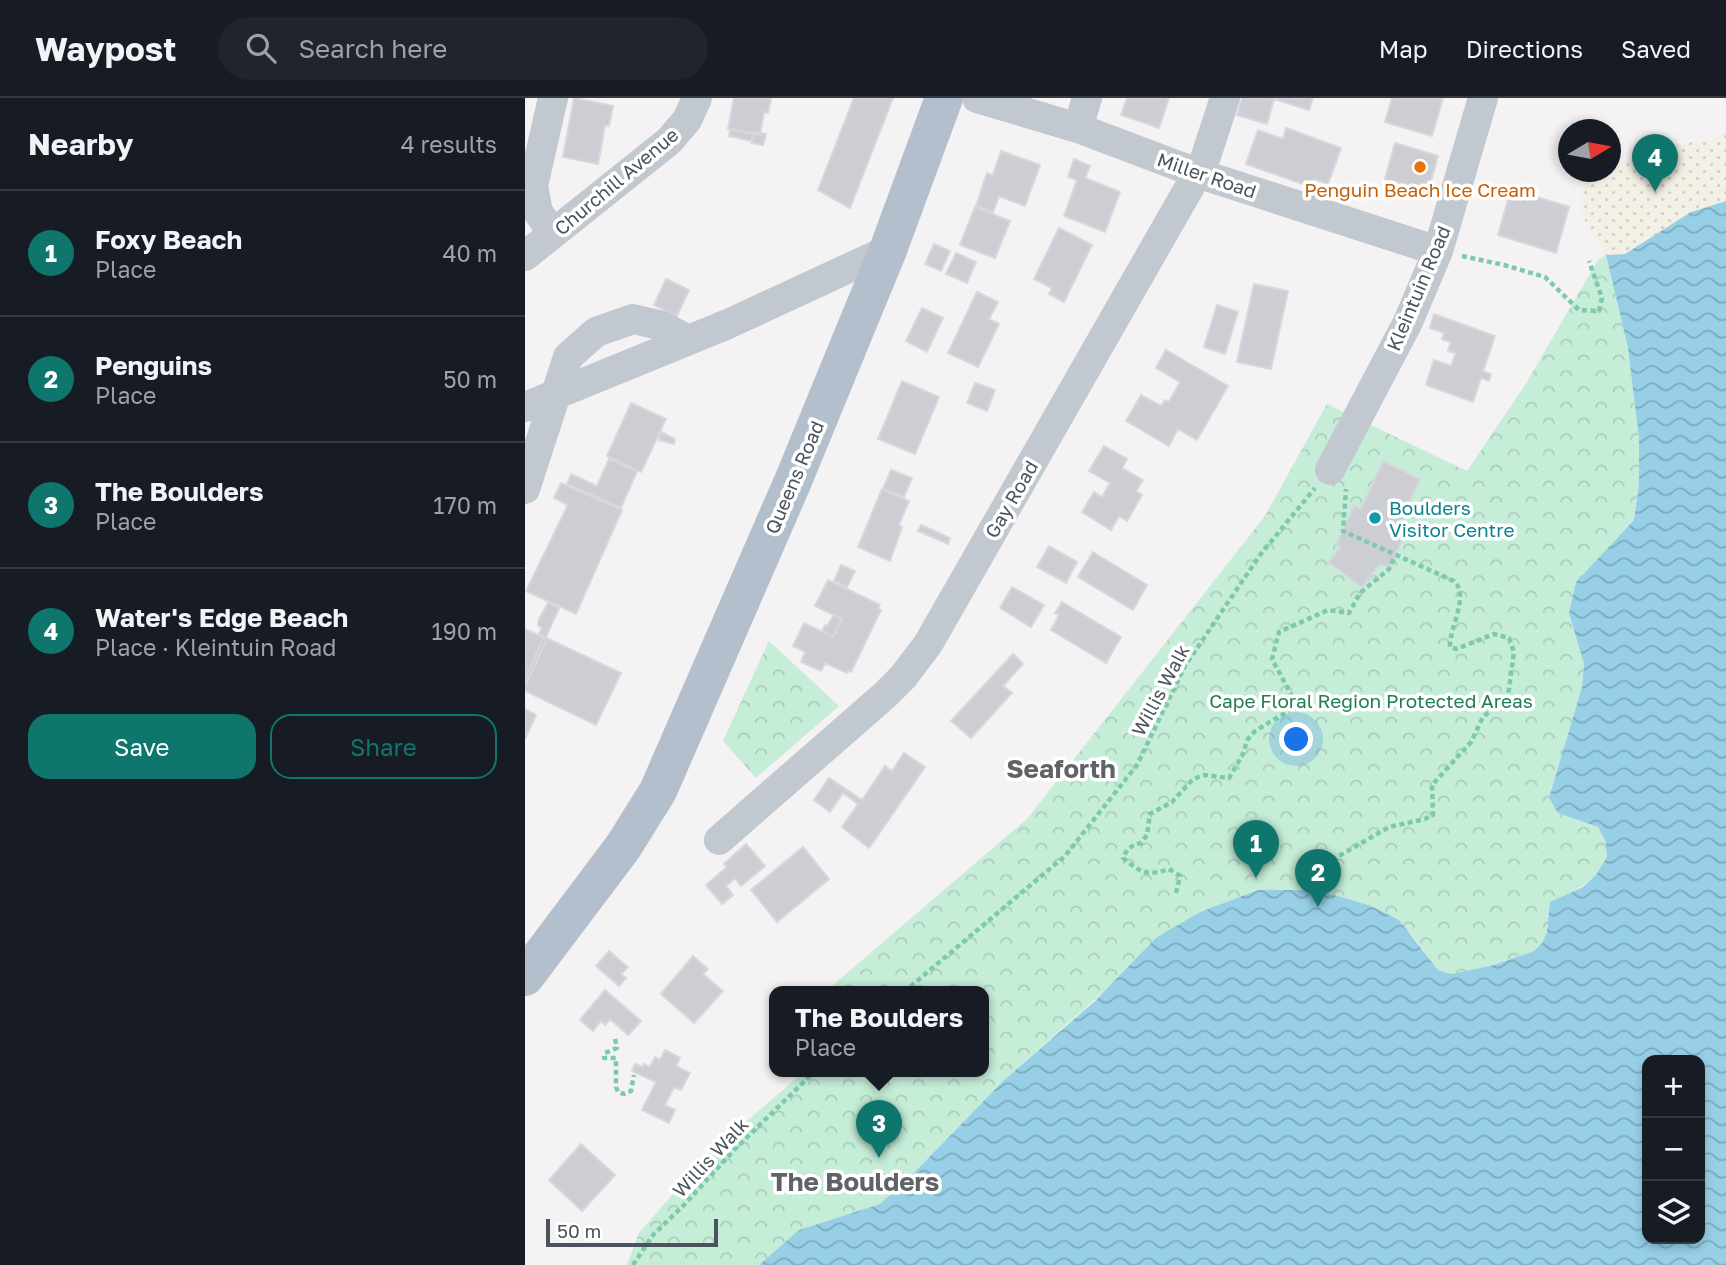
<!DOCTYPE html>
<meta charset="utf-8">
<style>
:root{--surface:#171b24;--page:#20242c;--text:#f1f3f6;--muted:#9ea1a6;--line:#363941;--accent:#0f766e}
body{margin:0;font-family:"Golos Text",sans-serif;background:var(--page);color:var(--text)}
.controls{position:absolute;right:21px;bottom:21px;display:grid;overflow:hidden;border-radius:14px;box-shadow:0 4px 10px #0003}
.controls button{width:63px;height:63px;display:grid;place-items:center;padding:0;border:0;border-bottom:2px solid var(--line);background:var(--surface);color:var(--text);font:35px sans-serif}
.compass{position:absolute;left:1033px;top:21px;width:63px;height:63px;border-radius:50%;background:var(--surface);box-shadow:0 4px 10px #0003;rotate:80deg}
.scale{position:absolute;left:21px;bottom:18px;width:172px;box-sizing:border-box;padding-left:7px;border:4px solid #4b545e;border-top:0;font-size:19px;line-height:24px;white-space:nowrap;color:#4b545e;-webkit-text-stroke:5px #fff;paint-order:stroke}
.you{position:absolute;left:772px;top:642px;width:24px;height:24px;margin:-18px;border:5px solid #fff;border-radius:50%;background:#1a73e8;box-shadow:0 0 0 10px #1a73e833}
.badge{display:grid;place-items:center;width:46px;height:46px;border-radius:50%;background:var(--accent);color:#fff;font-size:23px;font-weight:700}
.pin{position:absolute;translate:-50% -58px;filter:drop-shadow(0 2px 4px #0008)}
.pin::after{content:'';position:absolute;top:37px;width:24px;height:21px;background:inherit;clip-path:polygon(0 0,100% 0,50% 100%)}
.popup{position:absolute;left:244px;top:888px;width:220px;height:91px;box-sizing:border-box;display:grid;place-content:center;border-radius:14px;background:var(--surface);filter:drop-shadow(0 2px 5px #0005);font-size:23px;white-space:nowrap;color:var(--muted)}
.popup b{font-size:26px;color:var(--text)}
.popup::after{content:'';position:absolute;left:50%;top:100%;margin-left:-14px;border:14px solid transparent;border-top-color:var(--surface)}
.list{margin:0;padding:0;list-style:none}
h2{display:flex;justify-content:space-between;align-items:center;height:91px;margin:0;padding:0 28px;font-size:30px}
h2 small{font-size:23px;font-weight:400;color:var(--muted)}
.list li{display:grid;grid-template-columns:46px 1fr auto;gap:21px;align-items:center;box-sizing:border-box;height:126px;padding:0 28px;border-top:2px solid var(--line)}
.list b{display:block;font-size:26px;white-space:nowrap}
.list p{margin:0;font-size:23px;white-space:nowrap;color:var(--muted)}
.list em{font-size:23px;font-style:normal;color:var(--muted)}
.actions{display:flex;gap:14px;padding:21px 28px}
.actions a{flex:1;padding:16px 0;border:2px solid var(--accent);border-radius:21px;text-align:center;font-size:24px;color:var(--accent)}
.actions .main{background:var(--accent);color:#fff}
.icon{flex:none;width:38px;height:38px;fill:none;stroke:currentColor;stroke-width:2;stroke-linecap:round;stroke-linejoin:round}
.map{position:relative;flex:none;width:1201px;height:1167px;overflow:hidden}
header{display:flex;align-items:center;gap:42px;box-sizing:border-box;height:98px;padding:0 35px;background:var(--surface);border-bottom:2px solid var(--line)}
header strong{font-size:33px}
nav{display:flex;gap:38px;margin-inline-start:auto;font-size:24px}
.search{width:490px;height:63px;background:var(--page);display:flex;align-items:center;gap:18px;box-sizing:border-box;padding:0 24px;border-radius:38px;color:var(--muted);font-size:26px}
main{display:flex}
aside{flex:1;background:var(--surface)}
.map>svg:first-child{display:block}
</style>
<header>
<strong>Waypost</strong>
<div class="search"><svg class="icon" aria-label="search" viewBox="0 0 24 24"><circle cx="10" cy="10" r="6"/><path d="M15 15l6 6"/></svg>Search here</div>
<nav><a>Map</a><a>Directions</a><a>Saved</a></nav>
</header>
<main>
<aside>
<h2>Nearby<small>4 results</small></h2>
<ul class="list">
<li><span class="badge">1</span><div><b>Foxy Beach</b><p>Place</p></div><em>40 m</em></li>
<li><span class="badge">2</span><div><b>Penguins</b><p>Place</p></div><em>50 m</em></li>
<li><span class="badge">3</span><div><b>The Boulders</b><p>Place</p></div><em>170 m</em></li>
<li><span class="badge">4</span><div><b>Water's Edge Beach</b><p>Place · Kleintuin Road</p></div><em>190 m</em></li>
</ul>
<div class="actions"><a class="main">Save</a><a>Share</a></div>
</aside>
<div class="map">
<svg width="1201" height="1167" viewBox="0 0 1201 1167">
<defs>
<pattern id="sand-dots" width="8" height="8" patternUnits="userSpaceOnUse" patternTransform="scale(1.75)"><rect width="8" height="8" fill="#f3f0e5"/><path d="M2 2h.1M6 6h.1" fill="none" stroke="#d2d0c7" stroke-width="1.8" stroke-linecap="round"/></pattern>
<pattern id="park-crowns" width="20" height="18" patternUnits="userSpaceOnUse" patternTransform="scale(1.75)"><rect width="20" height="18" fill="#c5edd8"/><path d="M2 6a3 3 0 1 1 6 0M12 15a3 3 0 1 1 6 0" fill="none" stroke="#abcdbc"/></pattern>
<pattern id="water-waves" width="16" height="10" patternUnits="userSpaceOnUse" patternTransform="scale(1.75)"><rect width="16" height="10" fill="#96cfe6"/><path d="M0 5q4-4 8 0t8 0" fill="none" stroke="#7cabbe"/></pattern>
</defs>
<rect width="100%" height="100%" fill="#f4f2f2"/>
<path fill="url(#sand-dots)" d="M1201 33V103L1188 106 1137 133 1100 156 1081 157C1068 135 1045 112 1062 85 1069 75 1073 74 1086 74V67L1149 47 1189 41Z"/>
<path fill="url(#park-crowns)" d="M1081 157 1103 250 1114 341V385L1109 422 1051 484 1044 515 1059 566 1057 589 1024 700 1034 715 1073 729C1075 734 1080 739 1081 744 1091 777 1047 794 1025 804L1022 834 1017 845 1009 853 969 867 926 876 913 872 886 836 791 792H733L675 814 585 888 478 983 385 1079 355 1106 274 1132 234 1167H102L114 1135 182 1057 279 974H459V894H300L502 721 740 418 802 306 942 373 1000 287 1073 162Z
M244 543 314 608 231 680 198 643Z"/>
<path fill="url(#water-waves)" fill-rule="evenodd" d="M1201 103V1167H234L274 1132 355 1106 385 1079 478 983 570 903 631 840 675 814 733 792H792L846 808 874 822 913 872 926 876 969 867 1009 853 1017 845 1022 834 1025 804 1058 789 1071 777 1082 759 1081 744 1073 729 1033 715 1024 700 1057 589 1059 566 1044 515 1051 484 1109 422 1114 385V341L1103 250 1081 157 1100 156 1166 114ZM1175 962V1141H1122V962Z"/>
<path fill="#ccced4" stroke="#d7d8dd" stroke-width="2" d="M49 0 88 8 84 28 80 27 73 66 38 59Z
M209 0H246L243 15 239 14 235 37 203 31Z
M329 0H368L325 110 293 92Z
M602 0H644L634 30 596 17Z
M717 0H788L784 12 749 1 742 26 712 17Z
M867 0H918L907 38 860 24Z
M761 30 816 50 803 86 789 81 786 89 721 66 733 32 758 41Z
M205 31 228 35 227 43 204 38Z
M230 34 241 36 238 47 227 45Z
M870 45 913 58 903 94 860 81Z
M476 53 515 67 500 108 474 98 468 114 451 108 462 75 468 77Z
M549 61 565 68 560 80 595 94 580 134 539 118 552 82 543 79Z
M986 91 1044 109 1031 155 973 137Z
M450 109 485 123 470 160 435 147Z
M534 130 567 147 539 204 524 196 527 190 509 181Z
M409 146 425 153 416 173 400 166Z
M431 155 451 164 442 185 421 176Z
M141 181 164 192 152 218 129 207Z
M729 186 763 193 746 271 712 264Z
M452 194 473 204 464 221 474 226 453 269 423 255Z
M692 207 713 214 700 256 679 249Z
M397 210 418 220 402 254 381 243Z
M909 216 970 238 958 273 966 276 964 283 956 280 948 304 901 287 909 262 926 268 931 255 923 253 926 244 917 241 919 235 905 230Z
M641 252 703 288 672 342 653 331 644 348 601 323 616 297 636 308 640 302 644 304 655 284 631 270Z
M377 283 414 299 390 356 353 341Z
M450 285 470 292 462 313 442 305Z
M106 305 141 321 116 374 82 358Z
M136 334 150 341 149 346 134 342Z
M579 348 602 361 597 370 618 382 611 393 617 397 602 423 594 418 586 432 557 414 569 394 577 399 585 385 564 373Z
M84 361 112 373 96 410 42 386 46 376 72 388Z
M858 363 895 381 873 429 881 433 865 469 854 467 837 489 803 464 816 449 811 447 829 407 836 411Z
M366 372 387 380 379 399 358 391Z
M36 385 97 412 51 516 1 493 43 407 29 400Z
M357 391 384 403 374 427 377 429 365 463 333 449Z
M396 427 425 440 423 446 393 433Z
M524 448 552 464 541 485 512 469Z
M568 454 622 487 608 512 553 479Z
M316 467 330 473 322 489 309 483Z
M303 482 355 507 353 510 356 512 326 574 323 572 322 575 300 565 296 573 276 564 280 554 268 548 279 525 308 539 317 521 290 508Z
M487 489 519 507 506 529 475 510Z
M537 504 596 539 581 565 526 532 534 517 530 515Z
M23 505 34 510 21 539 14 536 17 530 13 527 14 521Z
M309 517 317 521 308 539 297 533 300 527 302 528Z
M0 531 22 541 0 588Z
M19 539 96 575 71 627 0 593V580Z
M488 556 498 566 478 588 487 595 446 640 426 623Z
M0 611 11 617 0 641Z
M379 655 400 669 344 750 317 729 333 706 318 695 305 714 289 702 304 680 337 702 360 668 367 673Z
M221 746 240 768 216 788 210 780 201 788 208 797 197 806 181 787 202 769 199 766Z
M278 749 304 781 252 824 226 792Z
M84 853 103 869 96 876 101 880 94 888 71 868Z
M168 858 183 871 178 876 198 893 169 925 136 896Z
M80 892 116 923 103 937 85 921 80 927 76 923 68 933 55 922Z
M140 952 155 960 151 968 165 975 156 992 149 989 140 1007 150 1012 144 1025 117 1012 131 984 107 973 110 966 118 969 119 966 125 969 130 959 135 962Z
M56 1046 90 1077 57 1113 24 1082Z"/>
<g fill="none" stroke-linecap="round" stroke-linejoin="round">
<path stroke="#7fc9ab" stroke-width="4.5" stroke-dasharray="5 3.5" stroke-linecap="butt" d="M937 158 979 167 1020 179 1054 212 1074 213 1077 200 1064 163
M807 762 864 729 900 721 908 717 907 687 946 644 958 619 983 598 989 554 984 540 969 536 931 551 925 549C924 530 945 498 929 483L818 433 821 391
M651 795 655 778 644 771C622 779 615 774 598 760 602 751 606 747 616 745L622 737 625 716 647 704 668 681 680 677 704 680 717 658 723 641 730 633 768 610 769 602 747 561 754 534 803 512 824 515 835 495 864 471 870 458
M379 894 540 758 612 667 660 568 735 457 790 390
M90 941 92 950 80 955 79 960H91V989L93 994 99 996 106 993 109 977
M108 1167 128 1137 159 1107 209 1052 289 974"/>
<path stroke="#c1c8cf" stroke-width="30" d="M28 0 8 88 13 114 28 135
M452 0 553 30 672 75 913 153
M553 30 562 0
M0 158 144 43 162 22 172 0
M0 309 203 226 363 152
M805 372 883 224 913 153 958 0
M0 391 43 259 71 234 108 221 138 228 163 242
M194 742 360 597 378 579 403 546 679 64 700 0"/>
<path stroke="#b4bfce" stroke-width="38" d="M0 879 98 749 133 693 268 383 363 152 419 0"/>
</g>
<circle fill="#e8710a" stroke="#fff" stroke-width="2.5" cx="895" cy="69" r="7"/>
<circle fill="#0f9aa8" stroke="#fff" stroke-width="2.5" cx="850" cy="420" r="7"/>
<g text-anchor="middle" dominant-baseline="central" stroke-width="7" stroke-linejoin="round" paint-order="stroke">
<g font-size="19" fill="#4b545e" stroke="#fff">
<text transform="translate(682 77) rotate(19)">Miller Road</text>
<text transform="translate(91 83) rotate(-40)">Churchill Avenue</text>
<text transform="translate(893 190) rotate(-67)">Kleintuin Road</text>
<text transform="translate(269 379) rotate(-67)">Queens Road</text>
<text transform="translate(486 401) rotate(-60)">Gay Road</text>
<text transform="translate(635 592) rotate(-62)">Willis Walk</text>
<text transform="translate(185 1059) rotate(-47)">Willis Walk</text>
</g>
<g font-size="19" fill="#c56008" stroke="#fff">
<text x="895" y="91">Penguin Beach Ice Cream</text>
</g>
<g font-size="19" fill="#0d838f" stroke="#fff" text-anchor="start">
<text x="864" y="409">Boulders<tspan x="864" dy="22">Visitor Centre</tspan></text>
</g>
<g font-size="19" fill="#1f7c55" stroke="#fff">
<text x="846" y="602">Cape Floral Region Protected Areas</text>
</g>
<g font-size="26" font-weight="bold" fill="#5f6266" stroke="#fff">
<text x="536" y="670">Seaforth</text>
<text x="330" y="1083">The Boulders</text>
</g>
</g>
</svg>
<div class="controls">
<button>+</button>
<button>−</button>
<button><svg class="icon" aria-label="layers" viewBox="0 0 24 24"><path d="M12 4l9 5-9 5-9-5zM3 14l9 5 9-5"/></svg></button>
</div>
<svg class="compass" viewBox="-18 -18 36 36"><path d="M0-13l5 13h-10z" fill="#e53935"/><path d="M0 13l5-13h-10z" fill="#9ea1a6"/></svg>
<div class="scale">50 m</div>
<div class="you"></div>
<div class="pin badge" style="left:731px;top:780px">1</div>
<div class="pin badge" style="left:793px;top:809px">2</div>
<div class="pin badge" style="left:354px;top:1060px">3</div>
<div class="popup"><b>The Boulders</b>Place</div>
<div class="pin badge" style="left:1130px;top:94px">4</div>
</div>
</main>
